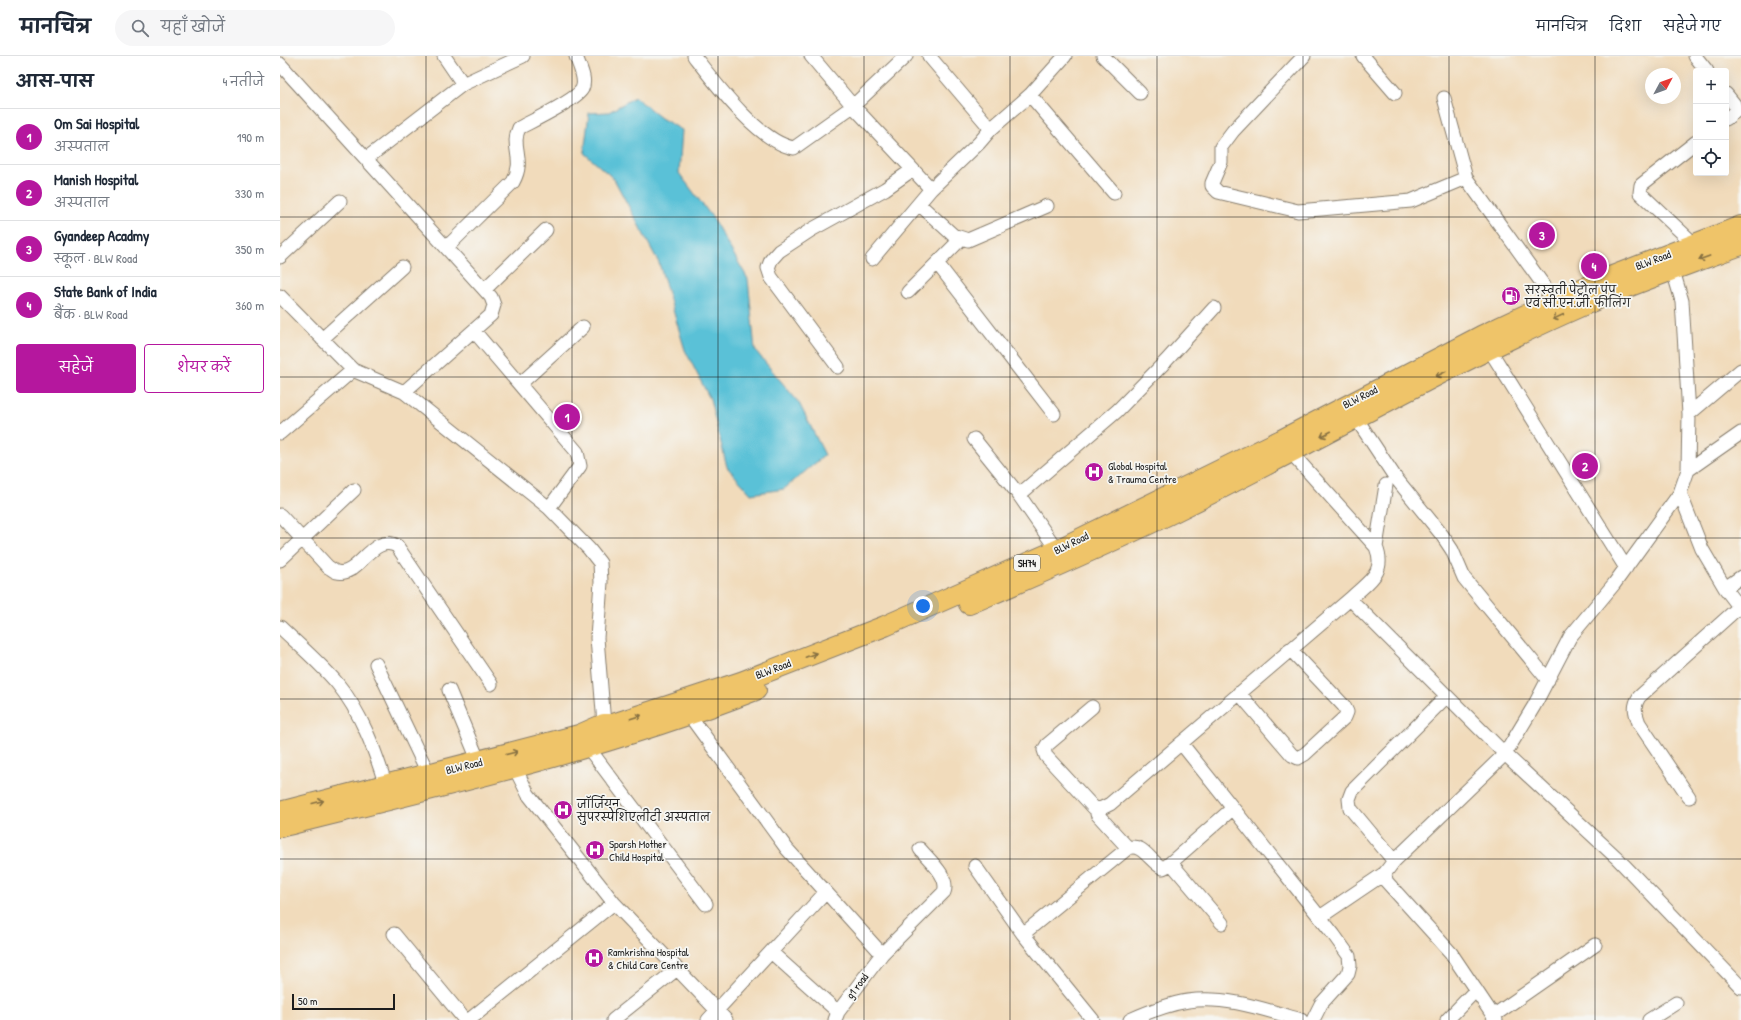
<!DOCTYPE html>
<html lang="hi">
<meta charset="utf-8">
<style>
:root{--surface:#fff;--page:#f6f6f7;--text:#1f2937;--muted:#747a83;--line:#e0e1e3;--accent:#b5179e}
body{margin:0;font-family:"Patrick Hand","Playpen Sans Deva",sans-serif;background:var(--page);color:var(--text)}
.controls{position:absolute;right:12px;top:12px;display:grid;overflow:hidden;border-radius:4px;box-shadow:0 4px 16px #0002}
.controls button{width:36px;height:36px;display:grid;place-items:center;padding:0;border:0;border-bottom:1px solid var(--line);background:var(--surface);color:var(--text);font:20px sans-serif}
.compass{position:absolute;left:1365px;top:12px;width:36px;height:36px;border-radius:50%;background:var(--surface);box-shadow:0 4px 16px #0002;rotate:49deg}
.scale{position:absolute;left:12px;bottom:10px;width:103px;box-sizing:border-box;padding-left:4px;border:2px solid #1c1c1c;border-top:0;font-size:11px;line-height:14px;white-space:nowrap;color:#1c1c1c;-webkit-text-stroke:3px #f6f6f2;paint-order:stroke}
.you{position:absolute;left:643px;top:550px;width:14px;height:14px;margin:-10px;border:3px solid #fff;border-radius:50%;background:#1a73e8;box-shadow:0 0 0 6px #1a73e833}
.badge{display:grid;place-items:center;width:26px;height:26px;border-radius:50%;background:var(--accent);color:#fff;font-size:13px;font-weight:700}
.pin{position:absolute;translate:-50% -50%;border:2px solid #fff;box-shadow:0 1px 4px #0006}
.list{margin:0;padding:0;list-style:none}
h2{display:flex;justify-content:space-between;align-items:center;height:52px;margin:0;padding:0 16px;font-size:17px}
h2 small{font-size:13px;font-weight:400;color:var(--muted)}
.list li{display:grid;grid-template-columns:26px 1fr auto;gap:12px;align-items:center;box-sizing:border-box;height:56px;padding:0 16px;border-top:1px solid var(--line)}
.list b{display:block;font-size:15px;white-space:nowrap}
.list p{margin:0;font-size:13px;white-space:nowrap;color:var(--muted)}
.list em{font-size:13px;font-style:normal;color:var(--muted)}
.actions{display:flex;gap:8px;padding:12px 16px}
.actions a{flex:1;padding:9px 0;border:1px solid var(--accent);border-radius:4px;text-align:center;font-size:14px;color:var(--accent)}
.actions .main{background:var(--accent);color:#fff}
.icon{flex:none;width:22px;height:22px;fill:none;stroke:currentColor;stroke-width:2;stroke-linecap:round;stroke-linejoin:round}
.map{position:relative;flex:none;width:1461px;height:964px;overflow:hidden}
header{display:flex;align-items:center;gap:24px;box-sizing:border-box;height:56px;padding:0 20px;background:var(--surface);border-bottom:1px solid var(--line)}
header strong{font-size:19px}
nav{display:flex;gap:22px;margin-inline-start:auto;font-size:14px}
.search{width:280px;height:36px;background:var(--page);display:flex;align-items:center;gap:10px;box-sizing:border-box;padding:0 14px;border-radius:22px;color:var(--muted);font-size:15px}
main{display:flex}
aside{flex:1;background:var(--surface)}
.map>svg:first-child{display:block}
</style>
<header>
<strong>मानचित्र</strong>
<div class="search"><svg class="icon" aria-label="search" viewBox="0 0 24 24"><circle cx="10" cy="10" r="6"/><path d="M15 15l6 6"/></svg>यहाँ खोजें</div>
<nav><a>मानचित्र</a><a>दिशा</a><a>सहेजे गए</a></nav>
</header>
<main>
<aside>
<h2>आस-पास<small>4 नतीजे</small></h2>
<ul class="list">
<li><span class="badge">1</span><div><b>Om Sai Hospital</b><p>अस्पताल</p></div><em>190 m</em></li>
<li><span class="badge">2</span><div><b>Manish Hospital</b><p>अस्पताल</p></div><em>330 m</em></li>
<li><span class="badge">3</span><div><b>Gyandeep Acadmy</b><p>स्कूल · BLW Road</p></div><em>350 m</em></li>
<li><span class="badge">4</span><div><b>State Bank of India</b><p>बैंक · BLW Road</p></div><em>360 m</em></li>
</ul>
<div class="actions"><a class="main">सहेजें</a><a>शेयर करें</a></div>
</aside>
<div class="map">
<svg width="1461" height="964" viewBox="0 0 1461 964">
<rect width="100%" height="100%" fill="#f6f6f2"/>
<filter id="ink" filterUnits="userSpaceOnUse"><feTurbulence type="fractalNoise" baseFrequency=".025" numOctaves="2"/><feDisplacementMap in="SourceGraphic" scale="8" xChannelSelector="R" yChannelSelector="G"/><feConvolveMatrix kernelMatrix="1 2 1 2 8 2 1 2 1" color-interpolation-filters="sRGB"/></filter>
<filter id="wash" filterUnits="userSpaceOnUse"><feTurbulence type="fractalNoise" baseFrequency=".012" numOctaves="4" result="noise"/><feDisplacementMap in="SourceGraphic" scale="16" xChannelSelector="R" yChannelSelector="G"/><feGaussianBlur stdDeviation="0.9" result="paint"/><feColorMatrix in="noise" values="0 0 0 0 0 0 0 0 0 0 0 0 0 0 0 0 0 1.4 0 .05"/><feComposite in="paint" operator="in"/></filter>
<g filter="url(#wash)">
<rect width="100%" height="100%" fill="#f1dbbb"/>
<path fill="#5ac1d7" stroke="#3b6e7a" d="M355 41 381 62 402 74 399 117 432 161 468 223 475 294 519 347 545 399 504 433 471 438 447 411 430 343 405 294 379 207 334 123 304 97 309 57 329 56Z"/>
</g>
<g filter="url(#ink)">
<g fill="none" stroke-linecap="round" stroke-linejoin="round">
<defs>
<path id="street" d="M164 0 183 28
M414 0C435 27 480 87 514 92L573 50 626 0
M531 0 573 50 651 133
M649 0 711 73
M823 0 860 37
M1024 0 953 75 941 91V106L932 127V130L938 136 1018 155 1131 145 1186 122
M1083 0 1115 37
M1415 0 1427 15
M0 8 211 241 214 249 211 259 124 336
M1446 38 1454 48 1456 55 1446 63
M750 39 834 137
M1164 42 1186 122 1275 245
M87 102 183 28 243 0
M639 148 673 179 688 184 767 150
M1414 188 1360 137 1361 129 1416 86
M167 191 233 126C246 103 230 91 239 72 252 65 296 44 302 33 307 23 299 10 296 0
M0 201 60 145
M592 203 651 133 699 87 711 73 750 39 785 0
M657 207 774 358
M205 233 266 174
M628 236 681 183
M0 240 73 314 124 336 269 452 309 493 320 507 321 526 317 582 324 668
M194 275 297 396 300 410 269 452
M42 283 122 211
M1206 288 1346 512
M558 311 491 221 488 212 491 204 499 195 531 174 605 133 632 114
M240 328 303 271
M1409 358 1461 314
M1076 362 1115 421 1162 479 1172 494 1184 522 1268 624
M0 377 73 314
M694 383 739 439 777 494
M1408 414 1461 377
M1400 437 1422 493 1445 532 1461 553
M739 439 837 355 886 305 934 252
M0 459 48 511C51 512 54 516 57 516 78 522 93 476 117 490L211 628
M1096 491 1106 429
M0 504 74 434
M1445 532 1461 521
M1070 543 1225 698 1337 802 1461 931
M0 571C19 589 40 607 57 627 81 656 95 694 106 730
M96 608 149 719
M169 634 199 706
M959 637 1012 699 1018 702 1025 698 1065 661 1067 656 1064 650 1010 593
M812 651 767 689 764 694 766 700 814 752 820 753 830 748 1070 543C1087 526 1107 518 1096 491L1007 392
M410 660 507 793 602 898
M901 687 1054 879 1069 900 1070 910 1068 918 1041 948 1033 964
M307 690 426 848
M235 712 248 738 334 847 446 964
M1409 741 1359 667C1355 656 1353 651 1359 641L1459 551
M817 758 848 792
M1114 805 1070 752 1069 743 1072 735 1167 640
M891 807 942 867
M695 810 743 878 813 964
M1040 861 1105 817
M114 878 185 964
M743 878 848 792C862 786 871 807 883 812L887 810 952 753
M491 896 558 956
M1213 960 1315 889
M189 964 334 847
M333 964 397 913
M428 964 546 836
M555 964 558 956 602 898 664 836C670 821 649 804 640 793
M850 964C868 956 888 948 908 945 945 939 986 954 1021 964
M1167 964 1196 934
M1216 964 1171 897 1106 825 1105 817 1114 805 1225 698 1254 650 1290 581 1334 528 1400 437 1408 414 1409 358 1402 245 1391 208
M1369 964 1396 947"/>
<path id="primary" d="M689 548C761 517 834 486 904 451 1036 386 1163 311 1297 252 1351 228 1406 209 1461 189
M0 756 299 679 324 668H333L461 626 605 570 777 494 1001 384 1201 280 1275 245 1317 226 1461 170
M0 771C160 731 322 694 476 634"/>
</defs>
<use href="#street" stroke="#867c6c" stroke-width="15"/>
<use href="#primary" stroke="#867c6c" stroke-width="22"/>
<use href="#street" stroke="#fff" stroke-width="13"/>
<use href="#primary" stroke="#efc469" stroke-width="20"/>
</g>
<defs><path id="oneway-shaft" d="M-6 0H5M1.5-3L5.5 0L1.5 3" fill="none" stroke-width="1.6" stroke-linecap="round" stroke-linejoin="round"/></defs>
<g stroke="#867042">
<use href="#oneway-shaft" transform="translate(1424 202) rotate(160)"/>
<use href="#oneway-shaft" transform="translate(1278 261) rotate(155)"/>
<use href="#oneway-shaft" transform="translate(1161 318) rotate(153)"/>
<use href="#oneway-shaft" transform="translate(1046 378) rotate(153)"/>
<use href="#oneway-shaft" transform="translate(531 599) rotate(-21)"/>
<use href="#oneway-shaft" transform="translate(356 661) rotate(-18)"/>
<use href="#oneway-shaft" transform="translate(232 697) rotate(-15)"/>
<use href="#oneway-shaft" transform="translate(38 746) rotate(-14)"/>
</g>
</g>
<path fill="none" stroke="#1c1c1c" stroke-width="1" stroke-opacity="0.55" d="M146 0V964M292 0V964M438 0V964M584 0V964M730 0V964M877 0V964M1023 0V964M1169 0V964M1315 0V964M0 161H1461M0 321H1461M0 482H1461M0 643H1461M0 803H1461"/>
<defs>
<symbol id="fuel-disc" viewBox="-11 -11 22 22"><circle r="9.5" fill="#b5179e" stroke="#f6f6f2"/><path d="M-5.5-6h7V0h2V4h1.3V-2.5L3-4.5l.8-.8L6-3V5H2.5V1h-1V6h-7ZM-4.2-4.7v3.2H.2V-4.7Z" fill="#fff"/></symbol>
<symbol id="hospital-disc" viewBox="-11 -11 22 22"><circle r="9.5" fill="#b5179e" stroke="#f6f6f2"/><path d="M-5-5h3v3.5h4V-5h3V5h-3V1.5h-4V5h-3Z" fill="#fff"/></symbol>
</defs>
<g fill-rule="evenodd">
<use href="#fuel-disc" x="1220" y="229" width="22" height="22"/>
<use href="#hospital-disc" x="803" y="405" width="22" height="22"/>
<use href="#hospital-disc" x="272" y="743" width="22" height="22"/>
<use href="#hospital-disc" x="304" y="783" width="22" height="22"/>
<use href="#hospital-disc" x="303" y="891" width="22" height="22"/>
</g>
<g text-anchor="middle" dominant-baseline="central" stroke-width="3.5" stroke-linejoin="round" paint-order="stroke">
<rect fill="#f6f6f2" stroke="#5d5d5c" stroke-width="1" x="734" y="499" width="26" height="16" rx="3"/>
<g font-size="10" font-weight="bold" fill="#1c1c1c">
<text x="747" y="507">SH74</text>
</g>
<g font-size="11" fill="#1c1c1c" stroke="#f6f6f2">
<text transform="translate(1373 204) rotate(-21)">BLW Road</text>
<text transform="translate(1080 341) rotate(-27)">BLW Road</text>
<text transform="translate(791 487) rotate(-26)">BLW Road</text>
<text transform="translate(493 613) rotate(-21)">BLW Road</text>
<text transform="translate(184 710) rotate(-14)">BLW Road</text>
<text transform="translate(577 930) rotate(-53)">g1 road</text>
</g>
<g font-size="11" fill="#1c1c1c" stroke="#f6f6f2" text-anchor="start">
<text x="1245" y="234">सरस्वती पेट्रोल पंप<tspan x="1245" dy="13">एवं सी.एन.जी. फीलिंग</tspan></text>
<text x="828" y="410">Global Hospital<tspan x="828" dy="13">&amp; Trauma Centre</tspan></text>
<text x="297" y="748">जाॅर्जियन<tspan x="297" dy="13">सुपरस्पेशिएलीटी अस्पताल</tspan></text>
<text x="329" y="788">Sparsh Mother<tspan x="329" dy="13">Child Hospital</tspan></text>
<text x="328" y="896">Ramkrishna Hospital<tspan x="328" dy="13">&amp; Child Care Centre</tspan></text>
</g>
</g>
</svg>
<div class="controls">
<button>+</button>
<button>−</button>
<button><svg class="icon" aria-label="locate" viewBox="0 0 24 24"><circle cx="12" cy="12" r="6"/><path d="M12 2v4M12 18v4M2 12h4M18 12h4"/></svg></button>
</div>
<svg class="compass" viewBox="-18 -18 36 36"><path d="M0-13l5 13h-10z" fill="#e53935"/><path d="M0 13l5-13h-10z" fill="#747a83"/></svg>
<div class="scale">50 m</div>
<div class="you"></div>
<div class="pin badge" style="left:287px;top:361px">1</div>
<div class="pin badge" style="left:1305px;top:410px">2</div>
<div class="pin badge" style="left:1262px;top:179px">3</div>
<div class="pin badge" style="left:1314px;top:210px">4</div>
</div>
</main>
